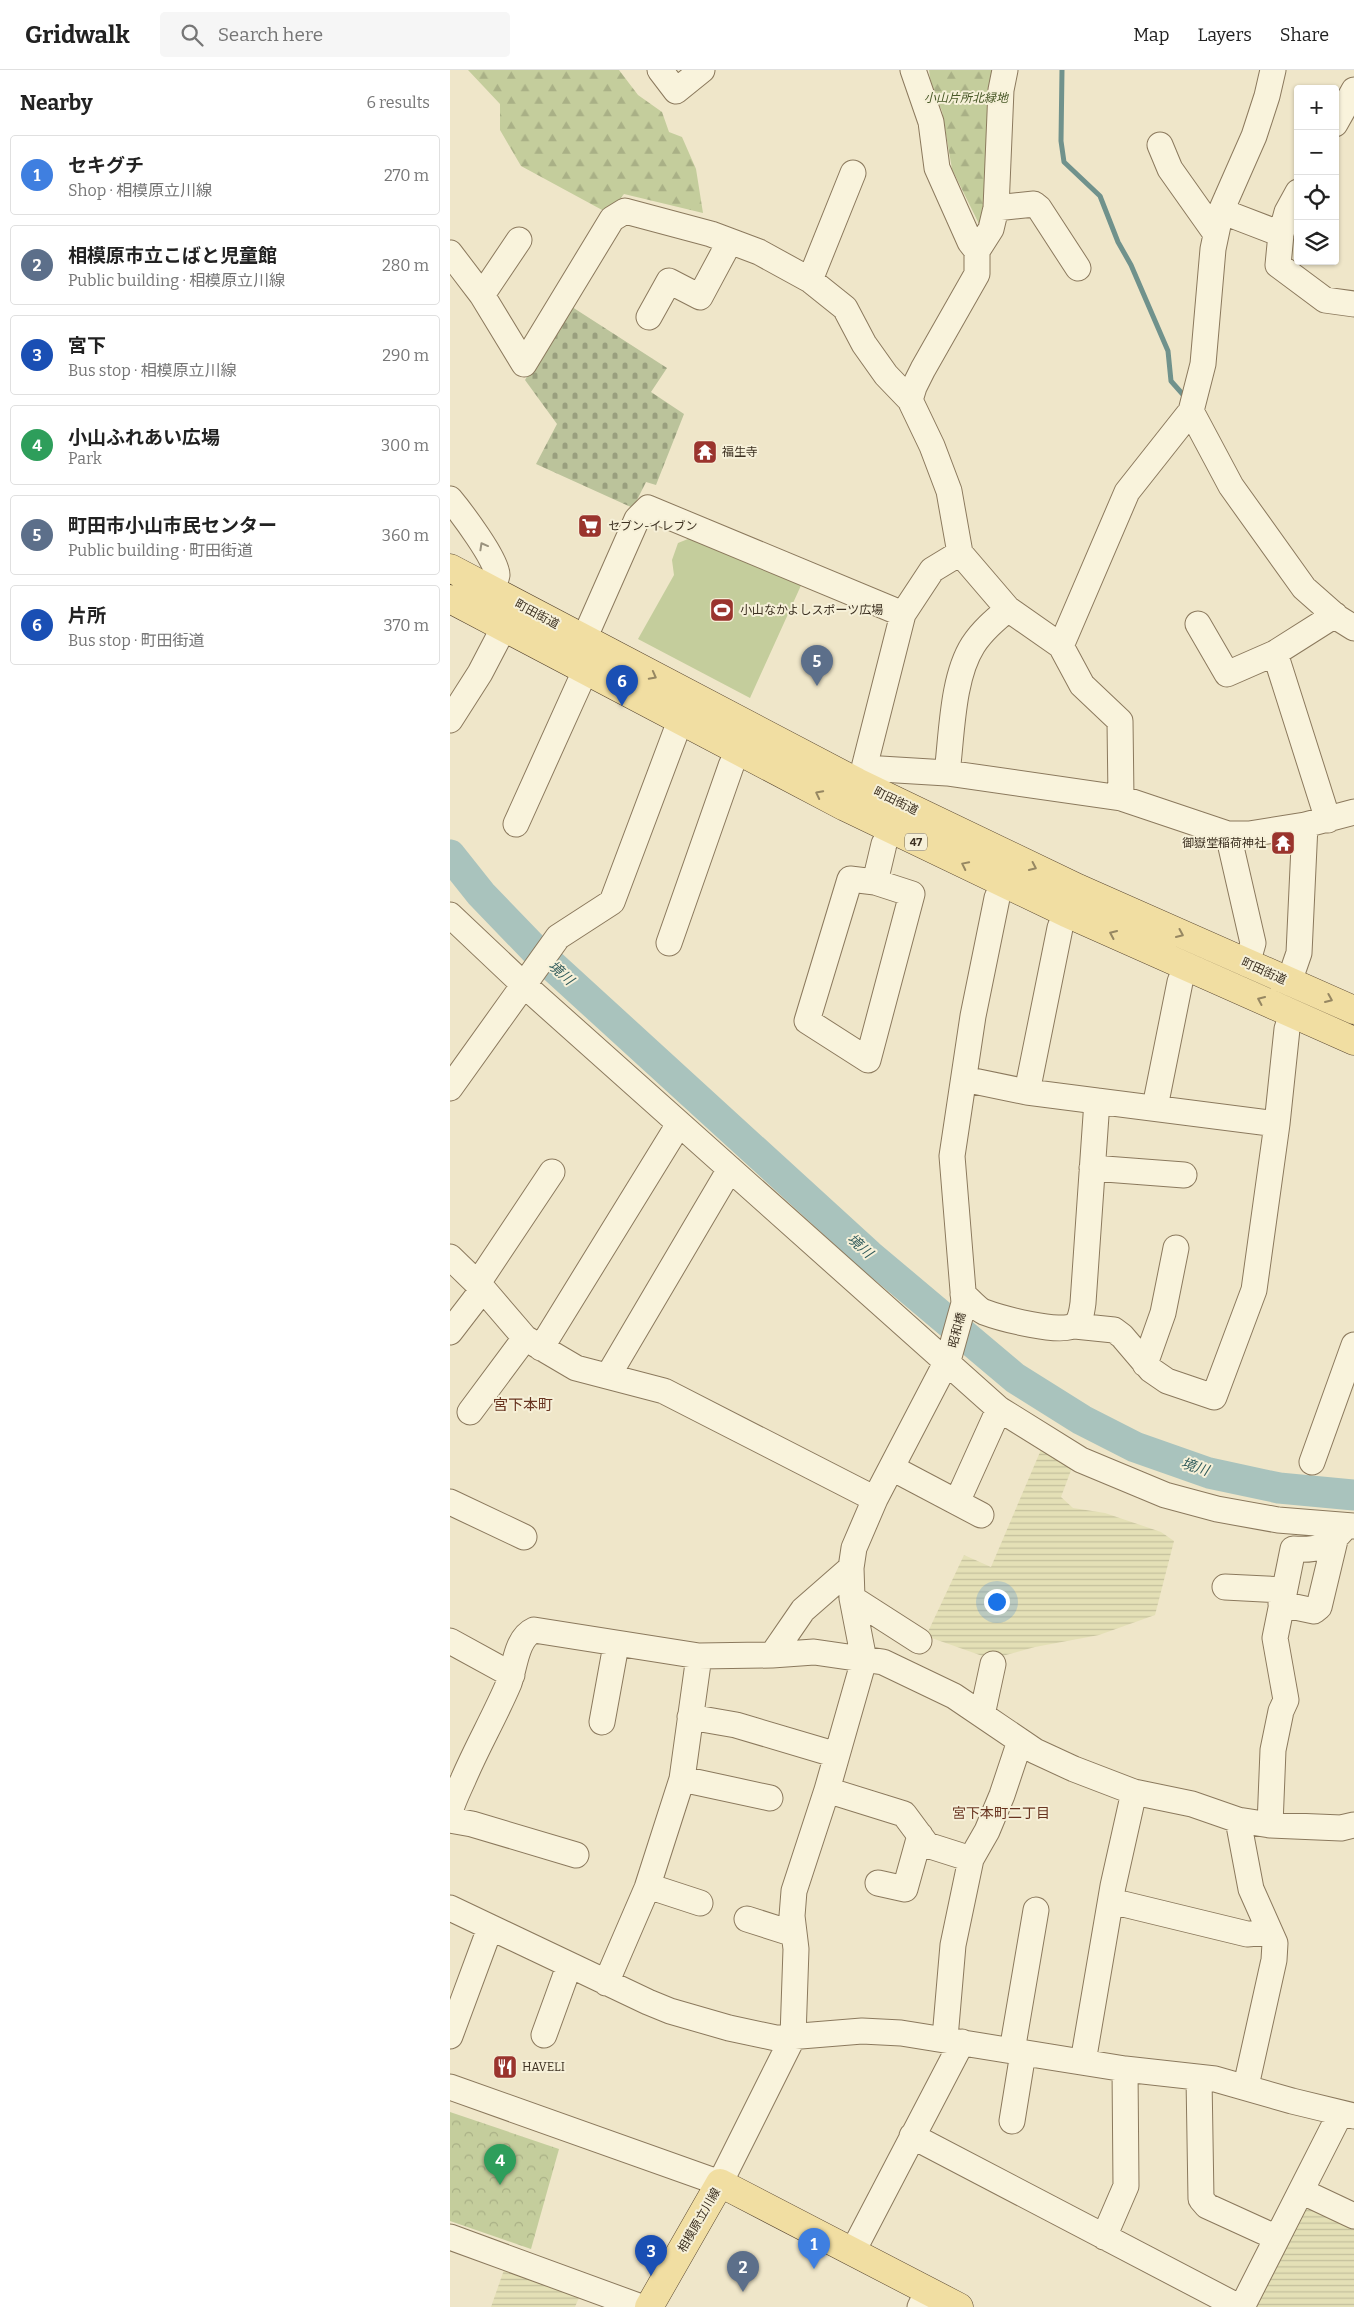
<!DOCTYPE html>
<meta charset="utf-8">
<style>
:root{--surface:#fff;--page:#f6f6f6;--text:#222;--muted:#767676;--line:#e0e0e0;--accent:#2563eb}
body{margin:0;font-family:Bitter,"Noto Sans JP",serif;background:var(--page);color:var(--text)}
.controls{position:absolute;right:15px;top:15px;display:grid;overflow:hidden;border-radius:5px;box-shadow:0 1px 4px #0004}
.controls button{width:45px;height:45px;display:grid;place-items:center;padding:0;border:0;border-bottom:1px solid var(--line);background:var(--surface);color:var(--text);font:25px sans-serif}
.you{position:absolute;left:546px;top:1531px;width:18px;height:18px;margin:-12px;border:4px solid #fff;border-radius:50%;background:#1a73e8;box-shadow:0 0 0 8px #1a73e833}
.badge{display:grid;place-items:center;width:32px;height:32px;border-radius:50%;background:var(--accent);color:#fff;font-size:16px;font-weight:700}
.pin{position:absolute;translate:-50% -41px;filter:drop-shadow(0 1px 2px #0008)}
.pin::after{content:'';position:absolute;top:26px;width:18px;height:15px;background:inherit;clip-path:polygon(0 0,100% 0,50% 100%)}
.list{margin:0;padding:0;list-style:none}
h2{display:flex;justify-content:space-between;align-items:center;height:65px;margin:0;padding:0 20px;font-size:21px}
h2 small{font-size:16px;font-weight:400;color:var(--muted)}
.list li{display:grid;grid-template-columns:32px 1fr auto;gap:15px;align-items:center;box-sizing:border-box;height:80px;margin:0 10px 10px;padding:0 10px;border:1px solid var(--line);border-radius:5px}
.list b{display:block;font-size:19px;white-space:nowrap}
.list p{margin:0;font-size:16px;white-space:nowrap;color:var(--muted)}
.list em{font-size:16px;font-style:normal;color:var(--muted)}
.icon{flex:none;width:28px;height:28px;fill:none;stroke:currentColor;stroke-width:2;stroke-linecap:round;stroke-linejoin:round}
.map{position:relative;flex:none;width:904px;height:2237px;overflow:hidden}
header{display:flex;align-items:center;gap:30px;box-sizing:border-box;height:70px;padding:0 25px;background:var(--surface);border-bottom:1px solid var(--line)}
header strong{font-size:24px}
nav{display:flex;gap:28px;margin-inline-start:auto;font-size:18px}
.search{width:350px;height:45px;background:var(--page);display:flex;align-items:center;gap:12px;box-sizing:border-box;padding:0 18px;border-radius:5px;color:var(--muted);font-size:19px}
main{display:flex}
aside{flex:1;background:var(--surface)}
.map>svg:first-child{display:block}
</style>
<header>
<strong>Gridwalk</strong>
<div class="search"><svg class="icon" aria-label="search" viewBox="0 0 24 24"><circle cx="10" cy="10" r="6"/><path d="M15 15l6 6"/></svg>Search here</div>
<nav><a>Map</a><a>Layers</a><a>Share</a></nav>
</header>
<main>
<aside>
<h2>Nearby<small>6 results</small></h2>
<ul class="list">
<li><span class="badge" style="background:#3f7fe0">1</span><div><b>セキグチ</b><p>Shop · 相模原立川線</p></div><em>270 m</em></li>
<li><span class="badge" style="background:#5c6f8a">2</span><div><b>相模原市立こばと児童館</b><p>Public building · 相模原立川線</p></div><em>280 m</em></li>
<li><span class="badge" style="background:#1a4fb4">3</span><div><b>宮下</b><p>Bus stop · 相模原立川線</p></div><em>290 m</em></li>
<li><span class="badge" style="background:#2e9e5b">4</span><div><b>小山ふれあい広場</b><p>Park</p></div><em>300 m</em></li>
<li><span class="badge" style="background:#5c6f8a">5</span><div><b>町田市小山市民センター</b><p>Public building · 町田街道</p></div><em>360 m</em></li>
<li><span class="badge" style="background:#1a4fb4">6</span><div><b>片所</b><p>Bus stop · 町田街道</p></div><em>370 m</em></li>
</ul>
</aside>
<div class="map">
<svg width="904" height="2237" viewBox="0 0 904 2237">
<defs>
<pattern id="farmland-rules" width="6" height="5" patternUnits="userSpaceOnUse" patternTransform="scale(1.25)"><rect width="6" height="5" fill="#e4e0b6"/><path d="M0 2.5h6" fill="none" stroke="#c4c09c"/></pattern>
<pattern id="forest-firs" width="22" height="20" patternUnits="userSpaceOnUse" patternTransform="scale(1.25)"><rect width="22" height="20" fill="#c4cd9c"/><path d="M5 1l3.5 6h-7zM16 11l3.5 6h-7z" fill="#a9b086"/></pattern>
<pattern id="cemetery-stones" width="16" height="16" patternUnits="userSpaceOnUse" patternTransform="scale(1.25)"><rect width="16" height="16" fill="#bbc39b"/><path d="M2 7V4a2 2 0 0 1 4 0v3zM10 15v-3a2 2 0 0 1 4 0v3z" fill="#999f7e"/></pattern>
<pattern id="park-crowns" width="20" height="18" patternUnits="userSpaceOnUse" patternTransform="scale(1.25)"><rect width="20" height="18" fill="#c4cd9c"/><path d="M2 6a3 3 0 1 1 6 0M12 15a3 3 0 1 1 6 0" fill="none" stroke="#a9b086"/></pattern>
</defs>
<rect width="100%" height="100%" fill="#efe6c9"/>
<path fill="url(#farmland-rules)" d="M593 1375 623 1395 611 1427 623 1438 655 1443 711 1462 724 1471 705 1545 649 1565 585 1577 541 1589 476 1566 514 1485 541 1497Z
M859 2134 904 2154V2237H806L805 2232 853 2136Z
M55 2197 131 2223 125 2237H41Z"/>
<path fill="#c4cd9c" d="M243 467 353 511 300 628 188 569 224 505 222 490 228 473Z"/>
<path fill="url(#forest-firs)" d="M18 0H169L188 25 212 42 219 62 232 67 246 99 253 143 174 124 167 133 154 141 71 96 50 60V34Z
M479 0H545L540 137 530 156 502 99 492 41 481 16Z"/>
<path fill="url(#cemetery-stones)" d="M119 235 217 298 201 322 234 344 206 415 196 412 183 438 86 394 107 354 75 310Z"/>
<path fill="url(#park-crowns)" d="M0 2042 109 2079 81 2179 0 2151Z"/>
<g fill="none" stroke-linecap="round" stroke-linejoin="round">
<path stroke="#70928c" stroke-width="5" d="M612 0 611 71 614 92 650 126 668 172 681 195 718 281 721 311 736 328"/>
<path stroke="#a9c3bd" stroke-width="31" d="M0 785 31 824 85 880 419 1185 565 1308 632 1350 685 1377 759 1403 829 1418 904 1425"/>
<defs>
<path id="minor" d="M210 0 226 21 252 0
M885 54 904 20
M710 75 720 99 766 164
M546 138 584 134 589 138 628 198
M771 141 831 164 828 195 875 230 904 234
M831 164 837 142 848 122
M527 181 541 159 546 138 551 20 555 0
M0 183 32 225 74 294 162 149 175 141 261 164 309 182 360 210 395 238 414 274 436 305 460 330 482 376 499 421 510 483 558 539 611 576 632 615 670 651 671 728
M360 210 403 103
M32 225 69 170
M199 247 219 211 250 227 280 171
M460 330 464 317 473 299 527 204V181L520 172 487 98 481 52 463 0
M741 341 781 416 854 518 888 548 904 558
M0 429C10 441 48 491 47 505 46 514 35 527 31 536
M748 554 777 604 825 583 885 545
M134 569 187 449 198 438 453 544
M611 576 677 422 741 341 753 294 763 179 771 141 804 66 817 26 823 0
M825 583 878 750
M0 650 30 603 54 557
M414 698 497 703 671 728 778 764H799L855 755 904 742
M497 703C502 664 502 608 523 575 532 561 545 550 558 539
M407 713 414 698 453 544 482 500 510 483
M66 754 135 601
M778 764 803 873 797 894
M400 809 425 812 462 824 418 990 357 951Z
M425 812 434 774 441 760
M0 845 74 915 549 1339 631 1390 715 1425 767 1439 828 1450 904 1456
M219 873 281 696 299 657
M839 912 849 883 855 755
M514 1009 577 1022
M0 1018 108 867 162 832 230 651
M647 1031 827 1054
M705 1037 730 912 736 897
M642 1098 734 1105
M0 1187 33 1219 75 1268 126 1298 214 1321 425 1429
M28 1213 102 1102
M513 1224C519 1229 527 1239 534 1242 550 1248 613 1265 625 1255 631 1250 632 1240 633 1233L647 1031 577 1022 610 858 616 843
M625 1256 664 1260 672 1266 701 1300 717 1311 764 1327 804 1220 827 1054 837 959 842 944
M0 1262 33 1219
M91 1278 229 1054
M695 1294 713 1243 726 1178
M158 1306 280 1099
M20 1342 75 1268
M862 1392 904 1275
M442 1398 531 1445
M0 1432 74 1467
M507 1432 549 1339
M775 1517 834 1520
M402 1528 469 1571
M831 1534 864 1541 869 1537 885 1470
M0 1571 62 1605
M322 1585 353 1540 401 1498
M532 1645 543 1594
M240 1647 286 1655 387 1685
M152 1652 166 1575
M232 1709 320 1728
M377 1720 454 1744 477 1775 521 1789
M0 1742C3 1731 8 1721 13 1710 27 1677 45 1646 59 1613 65 1597 66 1568 84 1560L249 1586 322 1585 364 1582 433 1592 504 1626 585 1681 624 1699 684 1722 742 1734 788 1750 820 1755 891 1758 904 1755
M0 1750 22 1754 126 1785
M788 1750 801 1819 825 1873 824 1890 796 2016
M820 1755 823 1680 831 1641 836 1630 825 1568 843 1479C868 1481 880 1476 896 1456
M428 1813 455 1819 470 1765
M198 1816 250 1833
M661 1831 797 1864 820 1862
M0 1838 198 1932 220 1941 279 1958 326 1968 412 1961 451 1963 675 1999 765 2009 842 2031 904 2046
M297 1849 344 1864
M156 1913 197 1818 232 1709 249 1586
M94 1965 119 1896
M0 1966 40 1858
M495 1968 503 1875 521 1789 537 1761 552 1725 570 1671
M562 1981 586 1840
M633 1992 663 1816 684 1722
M749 2008 751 2129 757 2136 827 2168
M0 2017 270 2113 343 1967 346 1879 342 1846 344 1821 377 1720 414 1590 402 1528 401 1498 404 1478 425 1429 499 1287 514 1233 502 1086 523 946 547 828 553 814
M562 2051 573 1983
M462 2066 789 2237
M851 2121 904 2146
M0 2167 191 2237
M654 2167 676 2116 675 1999
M403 2181 512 1972
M470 2237 478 2221
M792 2237 890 2044"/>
<path id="major" d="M0 498 407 712 628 818 904 940
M0 529 395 737 616 843 904 971
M199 2237 270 2113 509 2237"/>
</defs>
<use href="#minor" stroke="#8b795d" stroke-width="27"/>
<use href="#major" stroke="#594731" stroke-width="29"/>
<use href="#minor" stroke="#f9f3dc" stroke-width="25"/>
<use href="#major" stroke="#f1dea2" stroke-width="28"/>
</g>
<defs><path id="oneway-chevron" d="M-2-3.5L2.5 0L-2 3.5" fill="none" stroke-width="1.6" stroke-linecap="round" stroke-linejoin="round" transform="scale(1.25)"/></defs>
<use stroke="#9a927e" href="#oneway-chevron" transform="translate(33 476) rotate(-119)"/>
<g stroke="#968762">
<use href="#oneway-chevron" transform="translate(203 606) rotate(28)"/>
<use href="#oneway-chevron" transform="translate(369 724) rotate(-153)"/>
<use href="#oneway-chevron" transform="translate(515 795) rotate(-154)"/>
<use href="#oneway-chevron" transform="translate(583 797) rotate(25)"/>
<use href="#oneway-chevron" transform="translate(663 864) rotate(-156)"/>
<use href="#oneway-chevron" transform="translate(730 864) rotate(24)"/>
<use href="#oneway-chevron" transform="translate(879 929) rotate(23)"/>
<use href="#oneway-chevron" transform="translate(811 930) rotate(-156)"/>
</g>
<defs>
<symbol id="temple-square" viewBox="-11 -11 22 22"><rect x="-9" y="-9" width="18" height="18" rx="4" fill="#9a342d" stroke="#f6f0d8"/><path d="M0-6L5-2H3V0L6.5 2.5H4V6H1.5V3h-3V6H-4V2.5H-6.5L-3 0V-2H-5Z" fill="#fff"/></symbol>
<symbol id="supermarket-square" viewBox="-11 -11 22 22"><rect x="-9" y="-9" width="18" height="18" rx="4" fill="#9a342d" stroke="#f6f0d8"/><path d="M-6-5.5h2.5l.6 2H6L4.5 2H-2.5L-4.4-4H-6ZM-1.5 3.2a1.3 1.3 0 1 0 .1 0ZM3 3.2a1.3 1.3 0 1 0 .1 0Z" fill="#fff"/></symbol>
<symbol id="stadium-square" viewBox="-11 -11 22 22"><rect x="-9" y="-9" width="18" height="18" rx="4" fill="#9a342d" stroke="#f6f0d8"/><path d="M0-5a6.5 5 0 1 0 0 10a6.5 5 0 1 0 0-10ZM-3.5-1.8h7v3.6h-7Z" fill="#fff"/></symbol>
<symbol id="restaurant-square" viewBox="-11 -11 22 22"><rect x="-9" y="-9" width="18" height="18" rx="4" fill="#9a342d" stroke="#f6f0d8"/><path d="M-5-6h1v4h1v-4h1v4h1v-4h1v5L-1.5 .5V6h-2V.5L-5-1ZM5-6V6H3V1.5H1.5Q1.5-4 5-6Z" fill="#fff"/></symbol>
</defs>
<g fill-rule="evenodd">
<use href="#temple-square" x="241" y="368" width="28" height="28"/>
<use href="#supermarket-square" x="126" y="442" width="28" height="28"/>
<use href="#stadium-square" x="258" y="526" width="28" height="28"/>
<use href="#temple-square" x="819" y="759" width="28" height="28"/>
<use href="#restaurant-square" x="41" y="1983" width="28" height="28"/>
</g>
<g text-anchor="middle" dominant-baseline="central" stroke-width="4" stroke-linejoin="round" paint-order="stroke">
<rect fill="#f6f0d8" stroke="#746a58" stroke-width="1" x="455" y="763.5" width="22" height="17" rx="4"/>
<g font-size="11" font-weight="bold" fill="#3c3021">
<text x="466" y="772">47</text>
</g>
<g font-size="12" font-style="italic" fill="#485827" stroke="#f6f0d8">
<text x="516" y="28">小山片所北緑地</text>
</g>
<g font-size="12" fill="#3c3021" stroke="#f6f0d8" text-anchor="start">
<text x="272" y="382">福生寺</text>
<text x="158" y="456">セブン-イレブン</text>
<text x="290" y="540">小山なかよしスポーツ広場</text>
<text x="816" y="773" text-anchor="end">御嶽堂稲荷神社</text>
<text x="72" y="1997">HAVELI</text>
</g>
<g font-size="12" fill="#3c3021" stroke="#f6f0d8">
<text transform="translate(87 544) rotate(28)">町田街道</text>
<text transform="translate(446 731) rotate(26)">町田街道</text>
<text transform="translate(814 901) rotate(24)">町田街道</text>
<text transform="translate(507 1260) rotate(-75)">昭和橋</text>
<text transform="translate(249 2150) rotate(-60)">相模原立川線</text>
</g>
<g font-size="14" font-style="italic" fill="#305b5b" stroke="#f6f0d8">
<text transform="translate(111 903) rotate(42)">境川</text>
<text transform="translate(410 1176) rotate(42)">境川</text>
<text transform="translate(745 1397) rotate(18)">境川</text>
</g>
<g font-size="14" fill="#683420" stroke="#f6f0d8">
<text x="551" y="1743">宮下本町二丁目</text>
</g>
<g font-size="15" fill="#683420" stroke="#f6f0d8">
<text x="73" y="1335">宮下本町</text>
</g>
</g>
</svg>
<div class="controls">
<button>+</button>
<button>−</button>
<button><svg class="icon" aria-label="locate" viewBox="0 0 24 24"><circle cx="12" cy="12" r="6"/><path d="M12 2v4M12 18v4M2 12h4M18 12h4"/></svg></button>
<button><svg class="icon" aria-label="layers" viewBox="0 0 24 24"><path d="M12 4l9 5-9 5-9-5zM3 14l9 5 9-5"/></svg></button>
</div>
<div class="you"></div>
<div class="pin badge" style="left:364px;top:2199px;background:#3f7fe0">1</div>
<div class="pin badge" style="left:293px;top:2222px;background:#5c6f8a">2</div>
<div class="pin badge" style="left:201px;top:2206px;background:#1a4fb4">3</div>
<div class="pin badge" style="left:50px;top:2115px;background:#2e9e5b">4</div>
<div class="pin badge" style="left:367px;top:616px;background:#5c6f8a">5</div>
<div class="pin badge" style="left:172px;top:636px;background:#1a4fb4">6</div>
</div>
</main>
